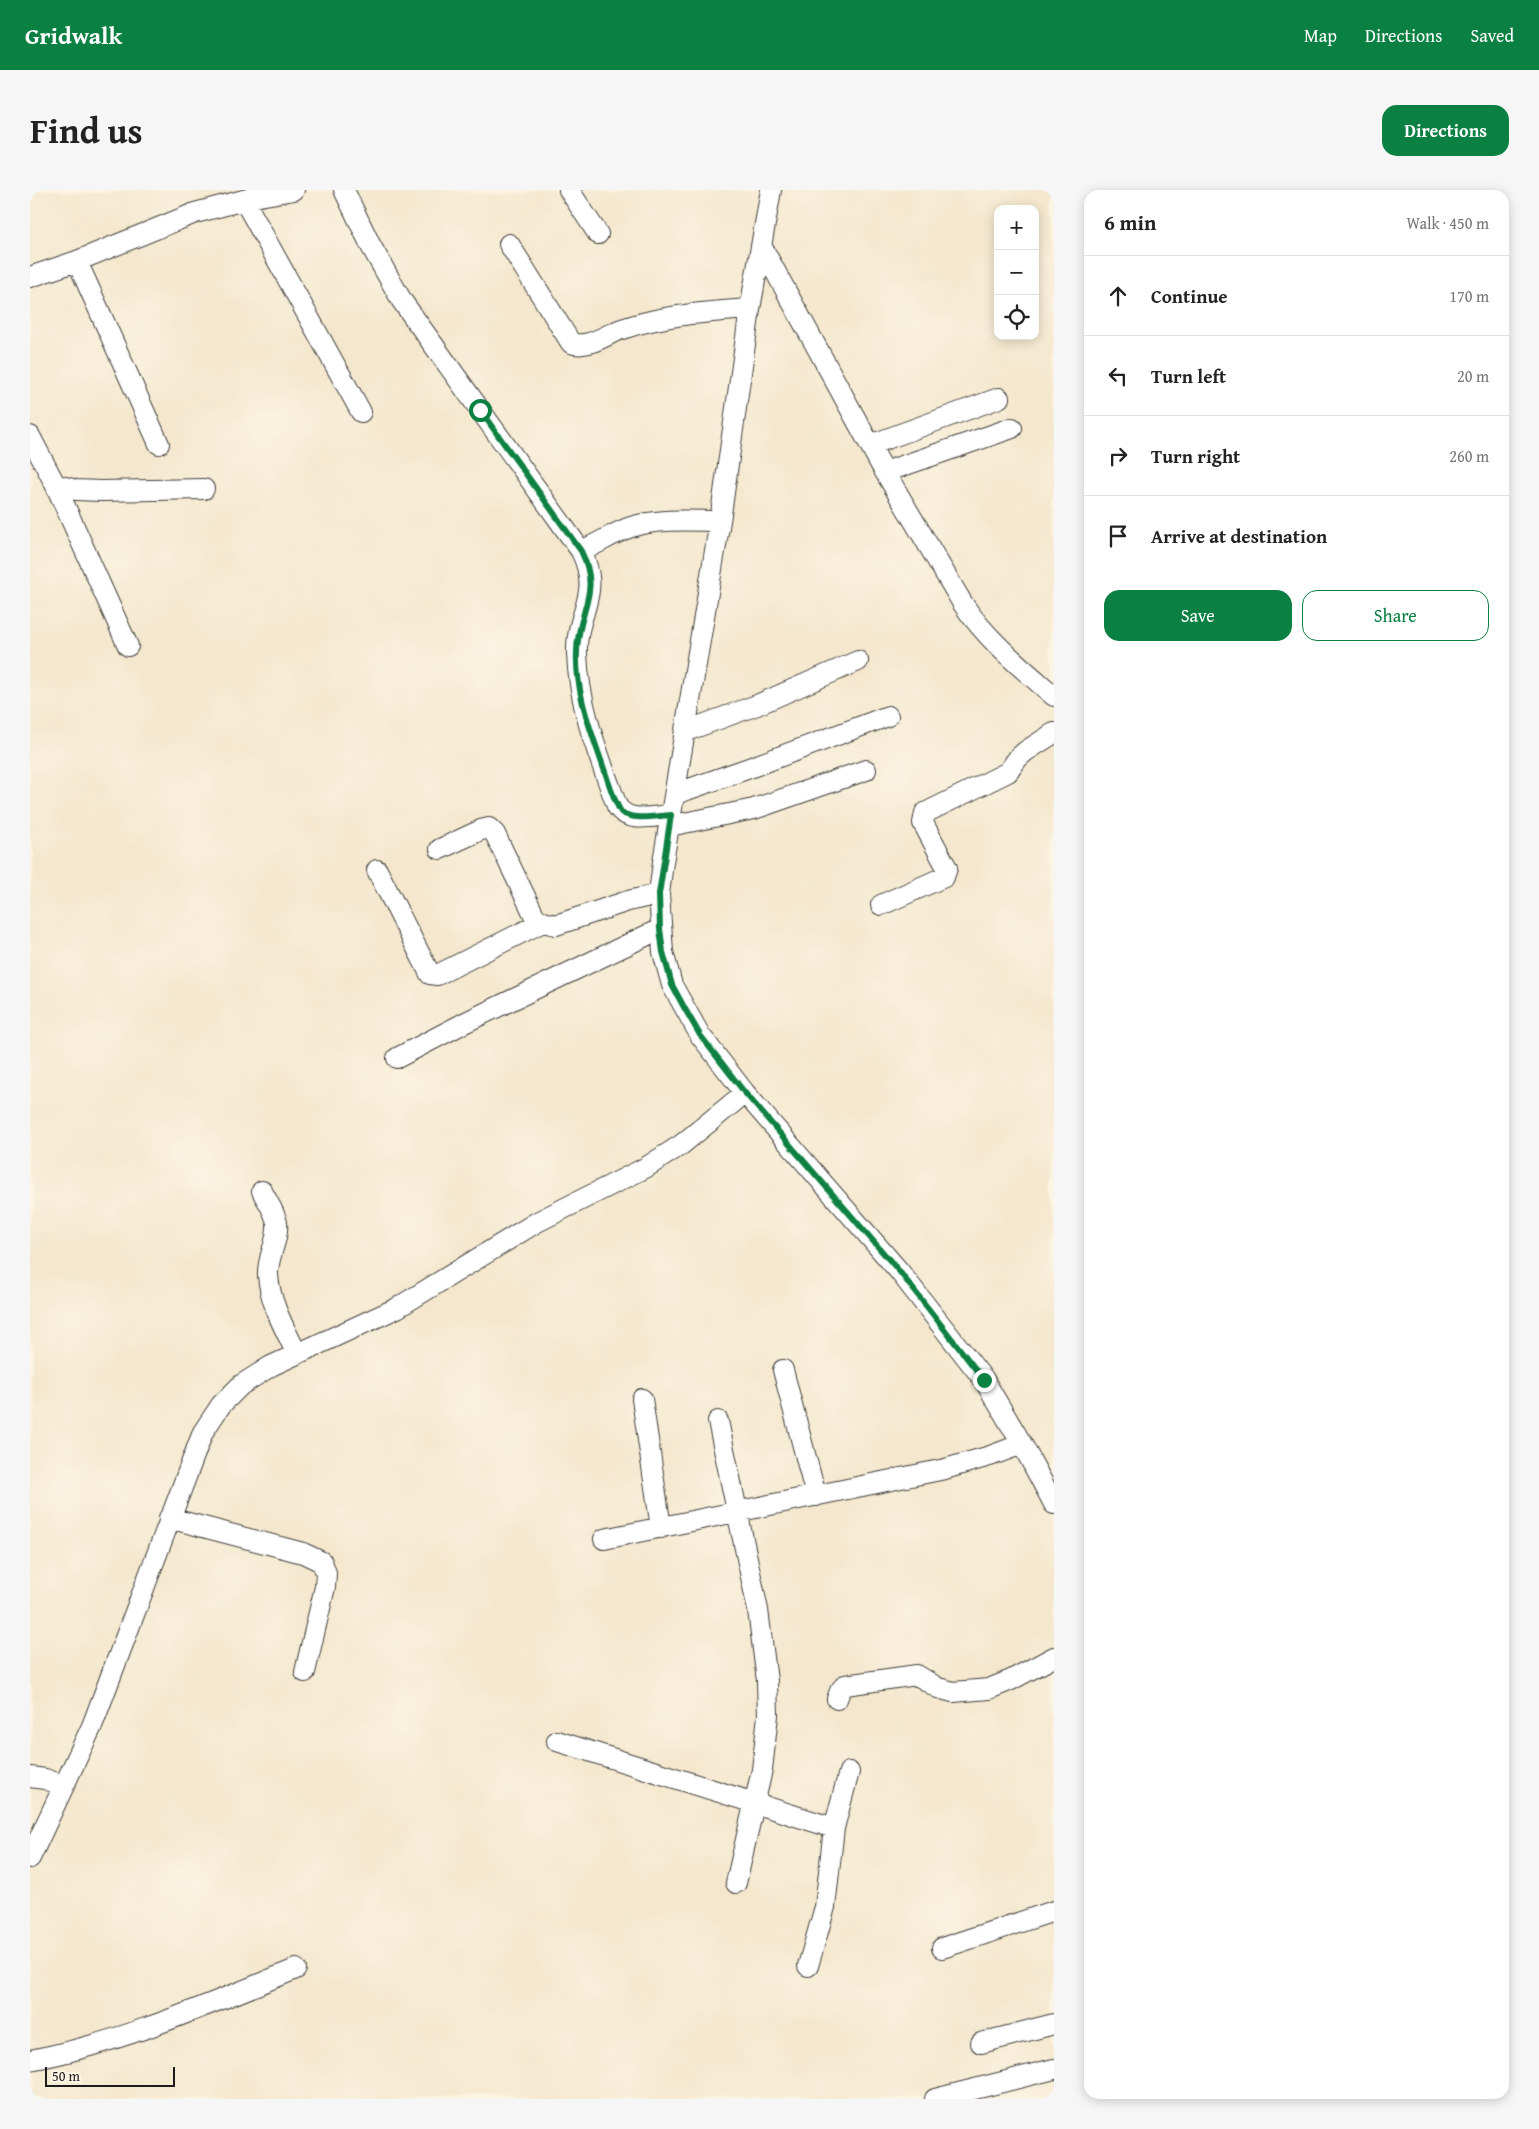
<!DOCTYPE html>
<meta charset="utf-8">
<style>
:root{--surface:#fff;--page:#f6f6f6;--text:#222;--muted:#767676;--line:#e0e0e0;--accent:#0b8043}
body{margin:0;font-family:"Gentium Book Plus",serif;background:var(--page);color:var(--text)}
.controls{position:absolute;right:15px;top:15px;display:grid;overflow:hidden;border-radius:10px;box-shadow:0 2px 12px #0003}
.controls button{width:45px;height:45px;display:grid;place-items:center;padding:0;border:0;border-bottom:1px solid var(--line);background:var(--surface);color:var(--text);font:25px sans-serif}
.scale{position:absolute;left:15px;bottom:12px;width:130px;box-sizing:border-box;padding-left:5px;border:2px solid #1c1c1c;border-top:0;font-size:14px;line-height:18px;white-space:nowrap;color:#1c1c1c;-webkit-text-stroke:4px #fcf5e5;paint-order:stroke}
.stop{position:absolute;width:15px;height:15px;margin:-11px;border:4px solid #0b8043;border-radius:50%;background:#fff}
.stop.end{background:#0b8043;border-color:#fff;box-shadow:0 1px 5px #0008}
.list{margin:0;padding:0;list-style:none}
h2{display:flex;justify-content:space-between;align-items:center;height:65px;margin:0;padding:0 20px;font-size:21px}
h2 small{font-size:16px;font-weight:400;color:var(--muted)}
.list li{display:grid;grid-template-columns:32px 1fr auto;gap:15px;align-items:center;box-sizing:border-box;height:80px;padding:0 20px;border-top:1px solid var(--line)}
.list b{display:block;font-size:19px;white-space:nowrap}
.list em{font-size:16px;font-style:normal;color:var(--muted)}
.actions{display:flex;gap:10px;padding:15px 20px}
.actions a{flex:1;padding:11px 0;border:1px solid var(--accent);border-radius:15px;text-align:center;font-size:18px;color:var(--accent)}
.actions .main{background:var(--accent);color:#fff}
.icon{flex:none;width:28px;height:28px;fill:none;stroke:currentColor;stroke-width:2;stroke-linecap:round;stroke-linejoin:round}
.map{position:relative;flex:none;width:1024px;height:1909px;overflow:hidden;border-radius:15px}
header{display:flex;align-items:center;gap:30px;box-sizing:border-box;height:70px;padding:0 25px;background:var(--accent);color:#fff}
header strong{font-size:24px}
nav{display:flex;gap:28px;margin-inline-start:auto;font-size:18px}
.intro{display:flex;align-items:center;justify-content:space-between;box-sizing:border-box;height:120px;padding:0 30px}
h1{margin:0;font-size:35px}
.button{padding:12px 22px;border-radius:15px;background:var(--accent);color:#fff;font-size:18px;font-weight:700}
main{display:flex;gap:30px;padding:0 30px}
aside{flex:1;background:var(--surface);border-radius:15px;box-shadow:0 2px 12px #0003}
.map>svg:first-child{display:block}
</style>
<header>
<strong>Gridwalk</strong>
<nav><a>Map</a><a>Directions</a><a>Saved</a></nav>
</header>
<div class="intro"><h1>Find us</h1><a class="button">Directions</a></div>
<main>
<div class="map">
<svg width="1024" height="1909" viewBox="0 0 1024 1909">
<rect width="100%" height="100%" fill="#fcf5e5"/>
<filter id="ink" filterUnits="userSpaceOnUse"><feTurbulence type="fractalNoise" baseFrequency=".02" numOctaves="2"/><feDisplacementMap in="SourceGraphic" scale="10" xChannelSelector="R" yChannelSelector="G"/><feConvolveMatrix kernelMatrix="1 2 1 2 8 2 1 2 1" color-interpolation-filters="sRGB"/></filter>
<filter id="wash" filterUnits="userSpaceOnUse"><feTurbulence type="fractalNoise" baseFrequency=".0096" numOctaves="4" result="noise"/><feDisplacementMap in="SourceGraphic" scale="20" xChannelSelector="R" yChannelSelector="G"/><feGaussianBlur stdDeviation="1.12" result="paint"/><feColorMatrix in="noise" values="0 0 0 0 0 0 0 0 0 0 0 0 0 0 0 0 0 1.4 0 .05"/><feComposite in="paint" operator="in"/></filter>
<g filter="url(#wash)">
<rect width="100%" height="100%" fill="#f4e7cd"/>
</g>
<g filter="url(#ink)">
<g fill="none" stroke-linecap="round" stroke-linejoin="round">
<defs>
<path id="minor" d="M314 0 341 56 372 111 551 361C573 406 545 422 547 464 549 518 569 566 587 616 598 634 623 626 641 625
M539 0 568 44
M741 0 720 119 690 331 633 672 629 704 633 762 642 795 670 845 715 903 869 1081 954 1190 992 1254 1024 1314
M214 10 331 222
M479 54 541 153C559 159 576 144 592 139 633 125 677 122 720 119
M732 57 852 277 933 414C957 450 991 477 1024 506
M47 71 129 254
M0 87 47 71 165 23 229 6 264 0
M0 246 25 294 46 300 71 301 174 299
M840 255 969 208
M855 282 982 238
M25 294 98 456
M551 361C568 354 583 343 601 337 628 328 661 331 690 331
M656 541 727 515 828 471
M645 604 722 577 858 526
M639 636 724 619 836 580
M410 659 451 640 459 638 465 644 505 727 513 732 526 735 598 711 629 704
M347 680 400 784 407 785 513 732
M851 715 914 687 917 678 893 633 895 623 978 582 988 568 996 561 1024 543
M367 868 436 832 630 739
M232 1001C237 1011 245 1022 247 1033 249 1050 237 1067 238 1085 240 1114 255 1139 267 1164
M753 1180 786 1306
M612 1209 631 1338
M688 1231 728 1420 737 1491 738 1525 732 1580 706 1693
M139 1328 273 1363 292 1372 296 1383 295 1397 275 1482
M574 1349 915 1279 960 1266 992 1254
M807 1509 810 1501 815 1495 887 1485 908 1498 923 1502 959 1499 981 1490 1024 1467
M527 1551 804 1638
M0 1587 15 1589 34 1596
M0 1668 62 1536 173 1242 191 1215 211 1195 241 1176 367 1118 507 1032 615 978 651 955 715 903
M912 1758 1024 1721
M778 1776 795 1717 804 1638 819 1582
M951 1853 1024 1834
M0 1870C92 1853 179 1814 266 1779
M905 1909 1024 1879"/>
</defs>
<use href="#minor" stroke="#3c3a37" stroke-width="22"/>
<use href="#minor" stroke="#fff" stroke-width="20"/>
</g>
</g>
<g fill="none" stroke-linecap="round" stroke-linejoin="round" filter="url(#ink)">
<path stroke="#0b8043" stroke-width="6" d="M450 220 551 361C572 403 548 419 547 461 545 502 561 541 574 579 579 593 583 609 591 622 604 631 625 626 641 625L629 704 630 739 633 762 642 795 655 819 670 845 715 903 869 1081 954 1190"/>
</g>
</svg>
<div class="controls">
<button>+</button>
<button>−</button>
<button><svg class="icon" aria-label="locate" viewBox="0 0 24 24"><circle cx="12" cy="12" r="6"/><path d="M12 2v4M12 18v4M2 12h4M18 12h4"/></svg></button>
</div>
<div class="scale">50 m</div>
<div class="stop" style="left:450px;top:220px"></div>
<div class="stop end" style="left:954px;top:1190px"></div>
</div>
<aside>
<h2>6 min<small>Walk · 450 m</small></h2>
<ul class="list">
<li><svg class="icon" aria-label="ahead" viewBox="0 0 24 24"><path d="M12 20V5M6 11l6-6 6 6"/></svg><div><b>Continue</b></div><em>170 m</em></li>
<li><svg class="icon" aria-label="left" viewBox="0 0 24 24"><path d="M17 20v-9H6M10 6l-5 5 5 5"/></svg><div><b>Turn left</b></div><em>20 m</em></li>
<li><svg class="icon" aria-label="right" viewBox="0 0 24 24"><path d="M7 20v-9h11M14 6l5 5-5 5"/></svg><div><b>Turn right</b></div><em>260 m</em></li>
<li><svg class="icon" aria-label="arrive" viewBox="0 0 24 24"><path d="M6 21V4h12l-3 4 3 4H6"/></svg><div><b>Arrive at destination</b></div></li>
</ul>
<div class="actions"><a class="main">Save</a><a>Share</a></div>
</aside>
</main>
